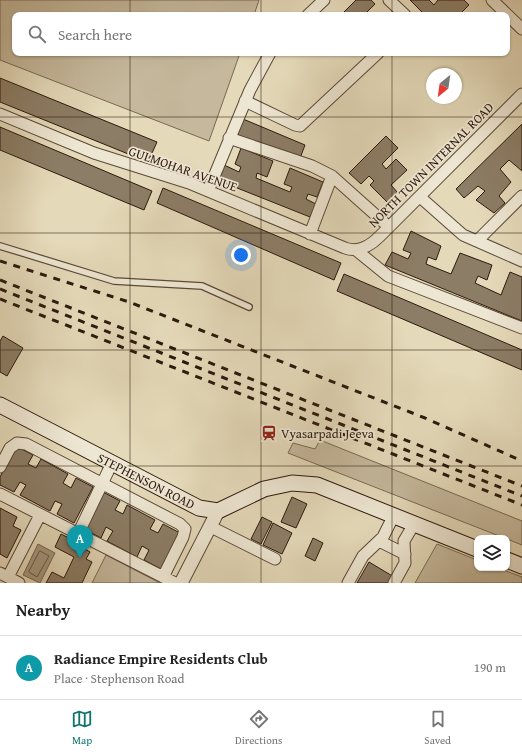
<!DOCTYPE html>
<meta charset="utf-8">
<style>
:root{--surface:#fff;--page:#f2f2f2;--text:#222;--muted:#767676;--line:#e0e0e0;--accent:#0f766e}
body{margin:0;font-family:"Gentium Book Plus",serif;background:var(--page);color:var(--text)}
.controls{position:absolute;right:12px;bottom:12px;display:grid;overflow:hidden;border-radius:8px;box-shadow:0 1px 3px #0004}
.controls button{width:36px;height:36px;display:grid;place-items:center;padding:0;border:0;border-bottom:1px solid var(--line);background:var(--surface);color:var(--text);font:20px sans-serif}
.compass{position:absolute;left:426px;top:68px;width:36px;height:36px;border-radius:50%;background:var(--surface);box-shadow:0 1px 3px #0004;rotate:209deg}
.you{position:absolute;left:241px;top:255px;width:14px;height:14px;margin:-10px;border:3px solid #fff;border-radius:50%;background:#1a73e8;box-shadow:0 0 0 6px #1a73e833}
.badge{display:grid;place-items:center;width:26px;height:26px;border-radius:50%;background:var(--accent);color:#fff;font-size:13px;font-weight:700}
.pin{position:absolute;translate:-50% -33px;filter:drop-shadow(0 1px 2px #0008)}
.pin::after{content:'';position:absolute;top:21px;width:14px;height:12px;background:inherit;clip-path:polygon(0 0,100% 0,50% 100%)}
.list{margin:0;padding:0;list-style:none}
h2{display:flex;justify-content:space-between;align-items:center;height:52px;margin:0;padding:0 16px;font-size:17px}
h2 small{font-size:13px;font-weight:400;color:var(--muted)}
.list li{display:grid;grid-template-columns:26px 1fr auto;gap:12px;align-items:center;box-sizing:border-box;height:64px;padding:0 16px;border-top:1px solid var(--line)}
.list b{display:block;font-size:15px;white-space:nowrap}
.list p{margin:0;font-size:13px;white-space:nowrap;color:var(--muted)}
.list em{font-size:13px;font-style:normal;color:var(--muted)}
.icon{flex:none;width:22px;height:22px;fill:none;stroke:currentColor;stroke-width:2;stroke-linecap:round;stroke-linejoin:round}
.map{position:relative;flex:none;width:522px;height:583px;overflow:hidden}
.search{position:absolute;background:var(--surface);box-shadow:0 1px 3px #0004;left:12px;right:12px;top:12px;height:44px;display:flex;align-items:center;gap:10px;box-sizing:border-box;padding:0 14px;border-radius:8px;color:var(--muted);font-size:15px}
.sheet{height:116px;background:var(--surface)}
nav{display:flex;justify-content:space-around;align-items:center;box-sizing:border-box;height:56px;border-top:1px solid var(--line);background:var(--surface);font-size:11px;color:var(--muted)}
nav a{display:grid;justify-items:center;gap:2px}
nav .on{color:var(--accent)}
.map>svg:first-child{display:block}
</style>
<div class="map">
<svg width="522" height="583" viewBox="0 0 522 583">
<rect width="100%" height="100%" fill="#e4d9b9"/>
<filter id="stains"><feTurbulence type="fractalNoise" baseFrequency=".005" numOctaves="4"/><feColorMatrix values="0 0 0 0 .2 0 0 0 0 .09 0 0 0 0 .02 0 0 0 .5 -.17"/></filter>
<radialGradient id="worn" r=".72"><stop offset=".6" stop-color="#630" stop-opacity="0"/><stop offset="1" stop-color="#630" stop-opacity=".3"/></radialGradient>
<path fill="#c5b89c" stroke="#796854" d="M0 0H259L254 15H15V53H240L209 141 0 60Z
M320 440 522 521V545L288 453 293 443 315 449Z
M437 544 477 560V568H498L522 577V583H415Z
M106 555 160 583H92Z"/>
<path fill="#a6987f" stroke="#766551" d="M38 544 55 553 40 583 23 575Z"/>
<g fill="none" stroke-linecap="round" stroke-linejoin="round">
<path stroke="#6a5846" stroke-width="1" d="M40 551 49 556 37 577 29 572Z"/>
</g>
<path fill="#8c7d66" stroke="#2d190d" d="M356 0H371L375 4 364 15H341Z
M410 0H429L434 5 438 0H464L469 5 459 15H454L451 12 448 15H425Z
M0 78 157 142 148 162 0 102Z
M243 119 305 145 299 161 236 135Z
M522 124V171L509 160 500 169 511 182 499 196 505 203 494 213 476 200 485 191 478 186 464 198 456 189Z
M0 127 152 191 144 210 0 150Z
M386 136 398 148 382 164 386 169 396 159 407 170 391 185 398 193 388 203 370 185 374 181 369 176 361 184 349 173Z
M241 148 273 161 267 177 257 173 256 178 290 192 292 187 284 184 290 168 323 182 317 197 308 194 306 199 316 204 310 217 217 180 222 164 239 172 241 167 235 164Z
M163 188 341 263 334 280 157 203Z
M411 231 441 246 436 260 428 257 426 264 451 274 460 253 492 265 487 280 478 276 475 283 501 295 510 272 522 277V321L385 265 392 252 408 259 411 253 403 250Z
M344 274 522 350V370L337 291Z
M3 336 23 348 7 376 0 372V341Z
M16 446 33 455 28 464 36 468 41 459 68 474 63 483 71 488 76 478 93 487 74 523 57 514 62 504 55 501 50 511 20 495 26 485 20 482 14 492 0 485V477Z
M103 492 120 501 115 510 123 514 127 505 155 520 150 529 158 533 163 524 180 533 161 569 144 560 149 550 142 546 137 557 107 541 113 531 106 527 101 538 84 529Z
M292 497 307 504 296 528 281 522Z
M0 508 17 517 13 526 21 530 7 558 0 554Z
M262 517 272 522 261 544 251 539Z
M273 523 292 533 282 554 263 545Z
M61 534 86 547 85 549 90 552 86 559 92 562 82 583H46L52 572 64 578 74 557 55 547Z
M313 538 323 543 315 561 305 556Z
M369 562 394 577 391 583H357Z"/>
<g fill="none" stroke-linecap="round" stroke-linejoin="round">
<defs>
<path id="service" d="M0 246 114 281 202 286 249 307"/>
<path id="minor" d="M389 0 405 15
M492 0 522 29
M308 15 324 0
M245 101 295 125 300 126 378 53
M0 114 94 153 189 183 345 248C359 253 370 246 380 236L522 94
M229 138 312 166 332 176 389 227
M208 191 250 90 270 53
M420 197 463 235 522 261
M310 234 332 176
M477 241 522 196
M356 250 388 276 522 328
M0 467 10 448 17 443 26 444 180 524 185 529 183 537 163 577
M0 494 175 583
M211 527 275 559
M78 534 112 463
M379 541 405 554
M0 573 19 583
M8 577 40 515
M348 583 363 556 383 537 394 515
M394 583 405 563 404 541 414 524"/>
<path id="tertiary" d="M181 583 218 511"/>
<path id="secondary" d="M0 405 199 508 218 511 264 489 292 483 317 485 477 549
M507 560 522 566"/>
</defs>
<use href="#service" stroke="#5b4938" stroke-width="8"/>
<use href="#minor" stroke="#5b4938" stroke-width="13"/>
<use href="#tertiary" stroke="#5b4938" stroke-width="15"/>
<use href="#secondary" stroke="#2d190d" stroke-width="17"/>
<use href="#service" stroke="#ede6d2" stroke-width="5.5"/>
<use href="#minor" stroke="#ede6d2" stroke-width="11"/>
<use href="#tertiary" stroke="#ede6d2" stroke-width="13"/>
<use href="#secondary" stroke="#ede6d2" stroke-width="15"/>
<path stroke="#2d190d" stroke-width="3" stroke-dasharray="7 7" stroke-linecap="butt" d="M0 261 129 302 425 418 522 461
M0 280 522 486
M0 289 522 496
M0 299 522 505"/>
</g>
<path fill="none" stroke="#2d190d" stroke-width="1" stroke-opacity="0.55" d="M130 0V15M261 0V15M392 0V15M130 53V583M261 53V583M392 53V583M0 117H522M0 233H522M0 350H522M0 466H522"/>
<defs>
<symbol id="station-bare" viewBox="-9 -9 18 18"><path d="M-3-6H3Q5-6 5-4V2Q5 4 3 4L4.5 6H3L1.5 4h-3L-3 6H-4.5L-3 4Q-5 4-5 2V-4Q-5-6-3-6ZM-3.5-4v3h7v-3ZM-3.5 1v1.5H-2V1ZM2 1v1.5H3.5V1Z" fill="#8f2418" stroke="#ede6d2" stroke-width="2.5" paint-order="stroke"/></symbol>
</defs>
<g fill-rule="evenodd">
<use href="#station-bare" x="258" y="422" width="22" height="22"/>
</g>
<g text-anchor="middle" dominant-baseline="central" stroke-width="3.5" stroke-linejoin="round" paint-order="stroke">
<g font-size="13" fill="#2d190d" stroke="#ede6d2">
<text transform="translate(431 165) rotate(-45)">NORTH TOWN INTERNAL ROAD</text>
<text transform="translate(183 169) rotate(19)">GULMOHAR AVENUE</text>
<text transform="translate(146 481) rotate(27)">STEPHENSON ROAD</text>
</g>
<g font-size="13" fill="#2d190d" stroke="#ede6d2" text-anchor="start">
<text x="281" y="433">Vyasarpadi Jeeva</text>
</g>
</g>
<rect width="100%" height="100%" filter="url(#stains)"/>
<rect width="100%" height="100%" fill="url(#worn)"/>
</svg>
<div class="controls">
<button><svg class="icon" aria-label="layers" viewBox="0 0 24 24"><path d="M12 4l9 5-9 5-9-5zM3 14l9 5 9-5"/></svg></button>
</div>
<svg class="compass" viewBox="-18 -18 36 36"><path d="M0-13l5 13h-10z" fill="#e53935"/><path d="M0 13l5-13h-10z" fill="#767676"/></svg>
<div class="you"></div>
<div class="pin badge" style="left:80px;top:558px;background:#0f9aa8">A</div>
<div class="search"><svg class="icon" aria-label="search" viewBox="0 0 24 24"><circle cx="10" cy="10" r="6"/><path d="M15 15l6 6"/></svg>Search here</div>
</div>
<section class="sheet">
<h2>Nearby<small></small></h2>
<ul class="list">
<li><span class="badge" style="background:#0f9aa8">A</span><div><b>Radiance Empire Residents Club</b><p>Place · Stephenson Road</p></div><em>190 m</em></li>
</ul>
</section>
<nav>
<a class="on"><svg class="icon" aria-label="map" viewBox="0 0 24 24"><path d="M3 6l6-2 6 2 6-2v14l-6 2-6-2-6 2zM9 4v14M15 6v14"/></svg>Map</a>
<a><svg class="icon" aria-label="directions" viewBox="0 0 24 24"><path d="M12 3l9 9-9 9-9-9zM9 14v-3h6M13 9l2 2-2 2"/></svg>Directions</a>
<a><svg class="icon" aria-label="saved" viewBox="0 0 24 24"><path d="M7 4h10v16l-5-4-5 4z"/></svg>Saved</a>
</nav>
